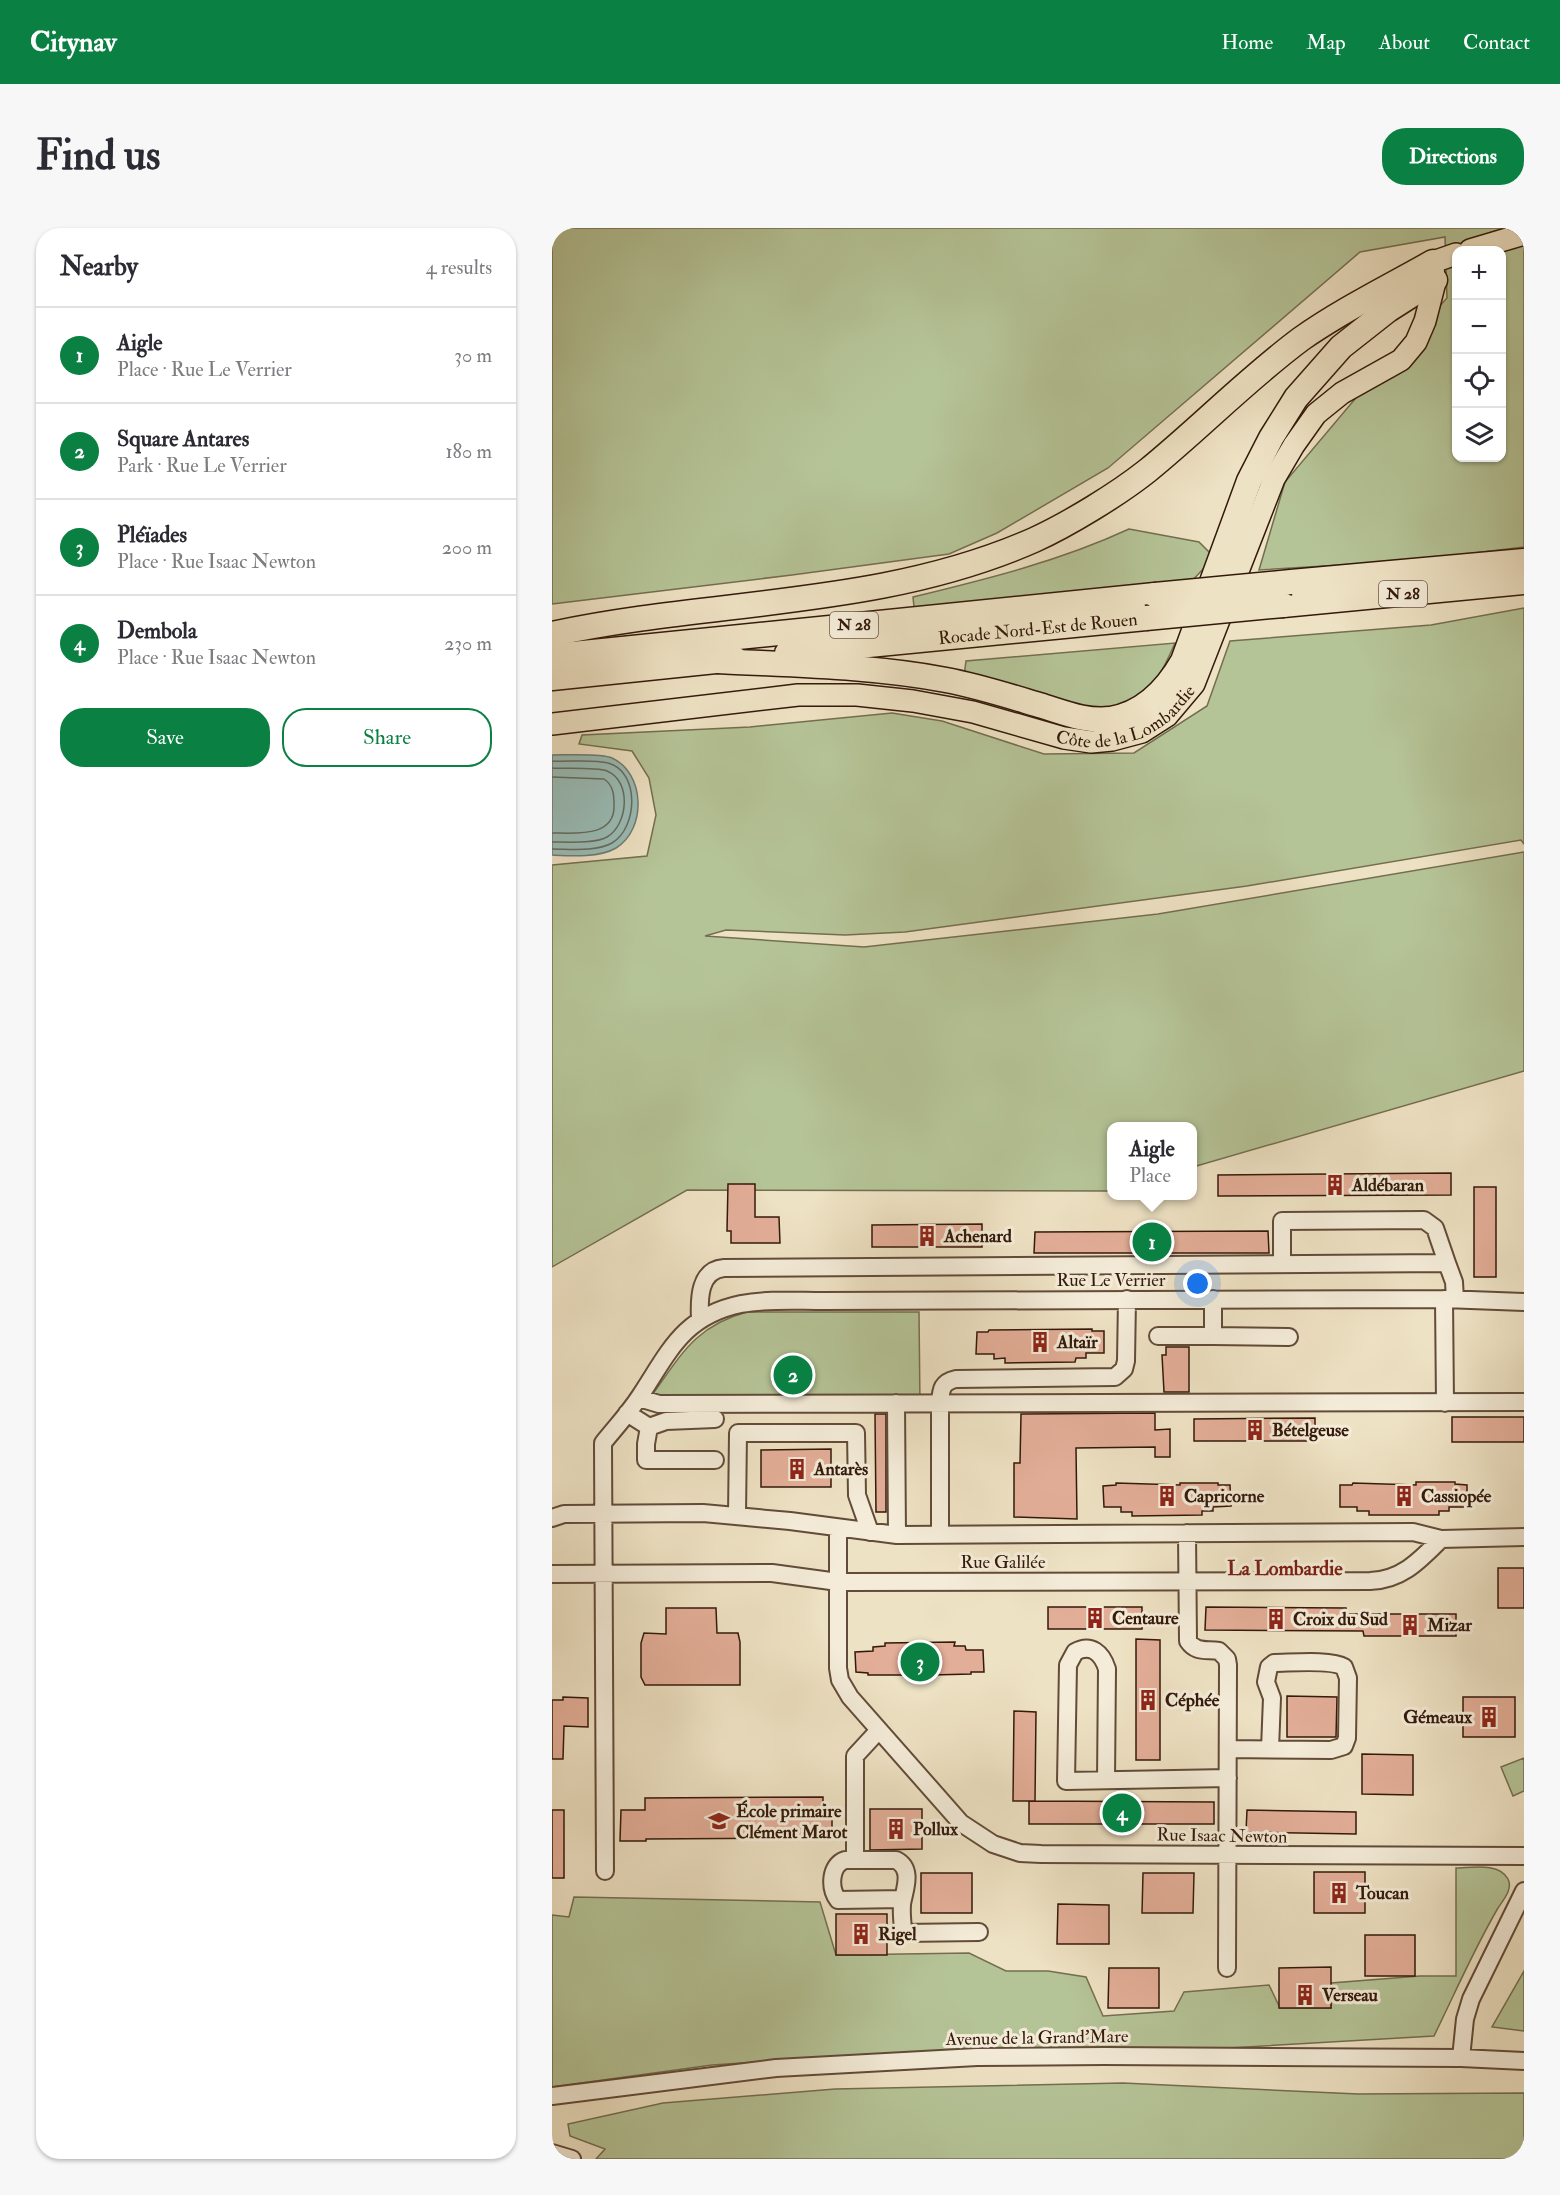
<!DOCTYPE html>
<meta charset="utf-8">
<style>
:root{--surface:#fff;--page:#f7f7f7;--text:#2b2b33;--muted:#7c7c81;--line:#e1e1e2;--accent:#0b8043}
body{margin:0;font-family:"IM FELL Double Pica",serif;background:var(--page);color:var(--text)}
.controls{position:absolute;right:18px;top:18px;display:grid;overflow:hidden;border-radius:12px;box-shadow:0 2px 4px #0004}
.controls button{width:54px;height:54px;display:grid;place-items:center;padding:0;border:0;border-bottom:2px solid var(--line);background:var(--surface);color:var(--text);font:30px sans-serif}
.you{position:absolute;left:646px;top:1056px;width:21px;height:21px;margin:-15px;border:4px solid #fff;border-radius:50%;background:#1a73e8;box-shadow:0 0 0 9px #1a73e833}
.badge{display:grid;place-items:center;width:39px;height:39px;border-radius:50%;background:var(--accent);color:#fff;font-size:20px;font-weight:700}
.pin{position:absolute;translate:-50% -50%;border:3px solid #fff;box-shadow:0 2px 6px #0006}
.popup{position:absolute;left:555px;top:894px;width:90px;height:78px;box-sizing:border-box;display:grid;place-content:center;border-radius:12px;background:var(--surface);filter:drop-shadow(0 2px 4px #0005);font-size:20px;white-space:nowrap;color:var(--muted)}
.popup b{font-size:22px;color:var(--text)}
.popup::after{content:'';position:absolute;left:50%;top:100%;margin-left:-12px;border:12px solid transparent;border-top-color:var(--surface)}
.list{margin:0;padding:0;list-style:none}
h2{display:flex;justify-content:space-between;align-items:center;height:78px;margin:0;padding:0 24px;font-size:26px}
h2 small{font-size:20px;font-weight:400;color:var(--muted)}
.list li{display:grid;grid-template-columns:39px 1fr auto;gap:18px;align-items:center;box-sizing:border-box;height:96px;padding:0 24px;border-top:2px solid var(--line)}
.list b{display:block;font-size:22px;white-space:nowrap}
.list p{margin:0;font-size:20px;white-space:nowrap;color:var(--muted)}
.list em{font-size:20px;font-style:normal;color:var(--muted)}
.actions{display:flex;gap:12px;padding:18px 24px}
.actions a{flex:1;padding:14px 0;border:2px solid var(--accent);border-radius:24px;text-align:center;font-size:21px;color:var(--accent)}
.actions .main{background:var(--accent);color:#fff}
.icon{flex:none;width:33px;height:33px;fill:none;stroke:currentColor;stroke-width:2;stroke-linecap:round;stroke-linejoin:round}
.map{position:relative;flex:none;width:972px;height:1931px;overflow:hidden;border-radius:24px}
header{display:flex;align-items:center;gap:36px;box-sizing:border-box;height:84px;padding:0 30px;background:var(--accent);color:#fff}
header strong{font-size:28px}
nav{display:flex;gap:33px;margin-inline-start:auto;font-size:21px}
.intro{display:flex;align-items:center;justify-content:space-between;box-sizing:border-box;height:144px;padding:0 36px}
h1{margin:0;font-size:42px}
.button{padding:15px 27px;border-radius:24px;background:var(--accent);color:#fff;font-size:21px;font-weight:700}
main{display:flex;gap:36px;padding:0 36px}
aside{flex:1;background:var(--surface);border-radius:24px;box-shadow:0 2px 4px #0004}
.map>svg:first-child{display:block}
</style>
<header>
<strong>Citynav</strong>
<nav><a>Home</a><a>Map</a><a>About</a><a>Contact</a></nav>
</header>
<div class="intro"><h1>Find us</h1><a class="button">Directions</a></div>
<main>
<aside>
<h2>Nearby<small>4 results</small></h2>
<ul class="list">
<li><span class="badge">1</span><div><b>Aigle</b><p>Place · Rue Le Verrier</p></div><em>30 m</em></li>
<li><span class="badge">2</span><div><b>Square Antares</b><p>Park · Rue Le Verrier</p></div><em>180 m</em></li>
<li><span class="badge">3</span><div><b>Pléïades</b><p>Place · Rue Isaac Newton</p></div><em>200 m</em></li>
<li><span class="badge">4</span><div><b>Dembola</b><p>Place · Rue Isaac Newton</p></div><em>230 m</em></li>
</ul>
<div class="actions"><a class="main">Save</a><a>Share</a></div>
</aside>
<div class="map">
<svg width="972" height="1931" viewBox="0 0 972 1931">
<rect width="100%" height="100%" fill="#eee2c4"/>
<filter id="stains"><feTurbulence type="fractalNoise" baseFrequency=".00333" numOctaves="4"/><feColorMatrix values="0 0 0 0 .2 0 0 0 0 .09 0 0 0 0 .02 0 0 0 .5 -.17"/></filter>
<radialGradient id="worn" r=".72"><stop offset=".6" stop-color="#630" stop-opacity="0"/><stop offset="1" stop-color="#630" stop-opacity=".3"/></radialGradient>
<path fill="#b5c497" stroke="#746e50" stroke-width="1.5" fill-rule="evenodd" d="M0 0H972V319L855 333 707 342 733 254 803 171 895 70 893 9 808 24 556 240 445 305 397 326 240 347 0 376ZM904 22H950V230H904Z
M577 301 647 314 658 325 653 339 638 355 362 379 361 369C435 351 508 333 577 301Z
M972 380V616L969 612 695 658 353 704 293 707 174 702 153 708 312 719 606 686 972 624V843L641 939 640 898H560V962L557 963 135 962 0 1039V637L95 628 104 587 97 550 80 523 27 516 30 507 198 499 340 485 390 493 492 526 582 525 655 478 678 413 879 397Z
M623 415C614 436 600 467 577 476 532 495 457 462 412 448L414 433Z
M195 1084H367L368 1178 98 1170C128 1129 142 1098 195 1084Z
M972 1530V1563L961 1568 949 1539Z
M904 1640C919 1640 947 1634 956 1651 961 1661 952 1671 946 1680 922 1721 903 1765 882 1808L641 1822 319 1826 160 1837 0 1859V1687L17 1689 22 1669 268 1674 284 1727 417 1725 454 1743H496L534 1749 551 1788 622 1783 632 1764 717 1757 728 1780H779V1755L868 1748H904Z
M972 1743V1803L940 1799Z
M571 1855 806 1866 972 1865V1931H44L53 1921 18 1908 16 1896 111 1875 283 1861Z"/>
<path fill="#99bdb7" stroke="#707b72" stroke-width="1.5" d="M0 527C13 527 50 525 60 530 93 545 95 601 64 620 47 630 19 628 0 627Z"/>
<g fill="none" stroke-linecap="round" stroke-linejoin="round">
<path stroke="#666b60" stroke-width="1.5" d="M0 533C15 534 42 531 56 535 88 543 86 600 60 615 44 624 18 621 0 621
M0 540C13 541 45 539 55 543 80 553 76 597 55 609 43 616 14 614 0 614
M0 549 52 551C61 557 62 566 62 576 64 610 24 605 0 605"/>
</g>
<path fill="#e3ae98" stroke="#33190a" stroke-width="1.5" d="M899 945V967L666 968V947Z
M176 956H203V989H227L228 1015H179V1003H175Z
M922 959H944V1049H922Z
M430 996V1019H320V997Z
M716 1003 717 1025H482L483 1004Z
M540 1101V1103H552V1125H534V1130H524L523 1134 453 1135V1130L442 1131V1126H424L425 1104H436L437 1102Z
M614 1119H637V1164H612L610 1127H614Z
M603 1185V1202L618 1201V1229H603V1219L524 1220 525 1291 462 1289V1235H468L469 1186Z
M323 1186H334V1284H324Z
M900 1189H972V1214H900Z
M763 1190V1213H642V1191Z
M279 1221V1259H209V1222Z
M864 1254H903V1256L915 1257V1279H897V1283H887V1287H817V1283H805V1279H788V1257H800L801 1255 864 1257Z
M564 1255 628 1257V1255H666V1257H678L679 1278 661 1279V1283H650V1287L580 1288V1284H569V1279H552L551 1258 564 1257Z
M946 1340H972V1380H946Z
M496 1379H590V1401H496Z
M654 1379 794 1380V1386H904V1408H812L811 1403 653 1402Z
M114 1380H164L165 1405H186L188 1414V1457H93L89 1449V1415L92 1405 114 1406Z
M584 1411 608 1412V1532H584Z
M403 1414 402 1418H413L414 1422H431L432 1444H419V1446L380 1447V1444H355V1447H316V1445L304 1444 303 1424 321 1423V1419L333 1418V1415Z
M735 1468 785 1469 784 1509H735Z
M11 1469 36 1470V1499L12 1498 11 1531H0V1472H11Z
M911 1469H963V1509H911Z
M462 1483 484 1484 483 1573H461Z
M810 1526 861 1527V1567L810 1566Z
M271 1569V1585H280V1608H272L271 1610 94 1611V1613H68L69 1582H93V1570Z
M477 1573 662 1574V1596H477Z
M318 1581H370V1621L318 1622Z
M0 1582H12V1650H0Z
M695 1582 804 1584V1606L694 1604Z
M762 1644H813V1685H762Z
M369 1645H420V1685H369Z
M591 1645H642L641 1685H590Z
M506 1676 557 1677V1716H505Z
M284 1686H335V1727H284Z
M813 1707H863V1748H813Z
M779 1739V1780H727V1740Z
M557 1740H607V1780H556Z"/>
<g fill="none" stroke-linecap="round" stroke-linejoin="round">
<defs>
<path id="minor" d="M730 1036V993L872 992 883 1000 895 1035
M661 1071V1108L737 1109
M892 1071 893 1175
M148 1091C147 1071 147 1042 172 1040L895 1035 902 1054 903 1071
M606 1108H661
M87 1170 107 1176 972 1174
M344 1175 345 1307
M75 1185 97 1199 94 1216V1232H163
M97 1199 114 1193 163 1191
M185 1287 186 1205H304L305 1267 318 1304
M0 1290 12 1286 151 1285 238 1293 345 1307 861 1304 889 1311 972 1309
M286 1300V1440L288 1452 298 1469 409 1595 441 1616 468 1625 489 1626 972 1628
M635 1305 636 1413C644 1425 654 1421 667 1423L675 1431 676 1437 675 1740
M388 1306V1174C389 1161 390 1154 404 1151L563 1149 572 1141 574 1133 575 1071
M0 1346 220 1345 286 1354 818 1353C850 1352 868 1332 889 1311
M676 1521 779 1522 792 1518 795 1510 796 1450 792 1439C779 1431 738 1435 722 1435L717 1439 714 1454 720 1470 718 1521
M554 1552 555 1441C550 1425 539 1415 523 1424L516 1437 514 1553 676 1550
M303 1632V1528L327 1502
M53 1643 51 1215C63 1200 77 1185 88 1168 117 1124 131 1088 189 1076 215 1071 244 1073 271 1073L892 1071 972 1074
M351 1671 286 1672C277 1660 278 1637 293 1632H344C360 1640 354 1658 351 1671 348 1681 351 1694 351 1705L427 1704
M909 1830 913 1791 919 1771 972 1663
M0 1868 224 1840 425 1829 552 1828 909 1830 972 1833
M0 1925 20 1931"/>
<g id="major">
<path d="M918 22 972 6"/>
<path id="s1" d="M0 496 246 467H305L361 473 421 484 512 510 539 514 560 512 590 504 615 488 642 456 722 251 742 217 764 186 790 165 849 132 864 114 873 93 882 58 881 34 904 26"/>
</g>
<g id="highway">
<path d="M739 354 972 333"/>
<path d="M731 377 972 354"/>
<path d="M0 406C162 371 328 380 482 312 517 296 566 266 595 243 648 200 695 151 749 111 790 82 837 59 881 34"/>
<path id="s2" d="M235 425 594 390"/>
<path d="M0 428 603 367"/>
<path d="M166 433C242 437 320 438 394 452 426 458 457 468 487 477 511 484 533 494 558 491 592 486 615 461 631 433L697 253 719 210 744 170 789 119 836 82 883 52"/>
<path d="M0 450 183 431"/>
</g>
</defs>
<use href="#minor" stroke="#624b38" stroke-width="20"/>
<use href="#major" stroke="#33190a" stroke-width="24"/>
<use href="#highway" stroke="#33190a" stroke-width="27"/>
<use href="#minor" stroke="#f4ecd9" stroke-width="16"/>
<use href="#major" stroke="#eee2c4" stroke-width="21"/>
<use href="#highway" stroke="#eee2c4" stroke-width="24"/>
<defs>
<path id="highway-bridge" d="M603 367 739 354
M594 390 731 377"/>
</defs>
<use href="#highway-bridge" stroke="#33190a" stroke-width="27" stroke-linecap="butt"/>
<use href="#highway-bridge" stroke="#eee2c4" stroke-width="24"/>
</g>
<defs>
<symbol id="building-bare" viewBox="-9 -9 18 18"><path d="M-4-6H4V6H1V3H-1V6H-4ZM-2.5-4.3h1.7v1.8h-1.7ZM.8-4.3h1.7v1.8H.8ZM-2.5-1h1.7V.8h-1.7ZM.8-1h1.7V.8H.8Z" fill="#8f2418" stroke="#f4ecd9" stroke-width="2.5" paint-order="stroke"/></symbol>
<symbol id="school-bare" viewBox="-9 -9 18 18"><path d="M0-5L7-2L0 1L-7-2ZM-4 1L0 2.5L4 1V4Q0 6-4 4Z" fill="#8f2418" stroke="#f4ecd9" stroke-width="2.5" paint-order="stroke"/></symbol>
</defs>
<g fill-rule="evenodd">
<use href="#building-bare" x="768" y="942" width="30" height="30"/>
<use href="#building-bare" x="360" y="993" width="30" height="30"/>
<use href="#building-bare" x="473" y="1099" width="30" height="30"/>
<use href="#building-bare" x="688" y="1187" width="30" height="30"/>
<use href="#building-bare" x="230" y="1226" width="30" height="30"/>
<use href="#building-bare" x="600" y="1253" width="30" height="30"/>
<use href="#building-bare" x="837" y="1253" width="30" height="30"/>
<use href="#building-bare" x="528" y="1375" width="30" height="30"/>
<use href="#building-bare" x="709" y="1376" width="30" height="30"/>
<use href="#building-bare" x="843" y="1382" width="30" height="30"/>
<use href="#building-bare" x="581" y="1457" width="30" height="30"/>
<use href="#building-bare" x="922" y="1474" width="30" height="30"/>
<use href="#school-bare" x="152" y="1578" width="30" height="30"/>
<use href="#building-bare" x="329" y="1586" width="30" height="30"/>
<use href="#building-bare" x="772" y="1650" width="30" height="30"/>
<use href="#building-bare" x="294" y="1691" width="30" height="30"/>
<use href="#building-bare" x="738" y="1752" width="30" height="30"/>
</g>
<g text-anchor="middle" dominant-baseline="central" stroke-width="6" stroke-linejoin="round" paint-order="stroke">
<g fill="#f4ecd9" stroke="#6d5848" stroke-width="1.5">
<rect x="827" y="353" width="48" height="26" rx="4.5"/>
<rect x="278" y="384" width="48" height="26" rx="4.5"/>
</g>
<g font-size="16" font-weight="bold" fill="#33190a">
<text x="851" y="366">N 28</text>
<text x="302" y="397">N 28</text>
</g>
<g font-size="18" fill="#33190a" stroke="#f4ecd9">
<text stroke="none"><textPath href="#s2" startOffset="252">Rocade Nord-Est de Rouen</textPath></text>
<text stroke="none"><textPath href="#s1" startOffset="588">Côte de la Lombardie</textPath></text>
<text x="559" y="1052">Rue Le Verrier</text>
<text x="451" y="1334">Rue Galilée</text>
<text transform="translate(670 1608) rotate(1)">Rue Isaac Newton</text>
<text transform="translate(485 1810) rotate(-1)">Avenue de la Grand'Mare</text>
</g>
<g font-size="18" font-weight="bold" fill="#33190a" stroke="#f4ecd9" text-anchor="start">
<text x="800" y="957">Aldébaran</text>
<text x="392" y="1008">Achenard</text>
<text x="505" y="1114">Altaïr</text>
<text x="720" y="1202">Bételgeuse</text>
<text x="262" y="1241">Antarès</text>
<text x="632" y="1268">Capricorne</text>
<text x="869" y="1268">Cassiopée</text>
<text x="560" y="1390">Centaure</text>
<text x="741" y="1391">Croix du Sud</text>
<text x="875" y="1397">Mizar</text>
<text x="613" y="1472">Céphée</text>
<text x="920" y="1489" text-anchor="end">Gémeaux</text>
<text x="184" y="1583">École primaire<tspan x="184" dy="21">Clément Marot</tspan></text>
<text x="361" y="1601">Pollux</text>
<text x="804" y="1665">Toucan</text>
<text x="326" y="1706">Rigel</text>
<text x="770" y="1767">Verseau</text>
</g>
<g font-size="20" font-weight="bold" fill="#7a1f14" stroke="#f4ecd9">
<text x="733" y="1340">La Lombardie</text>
</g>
</g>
<rect width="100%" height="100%" filter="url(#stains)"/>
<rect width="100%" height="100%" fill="url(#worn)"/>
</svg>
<div class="controls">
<button>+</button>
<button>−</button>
<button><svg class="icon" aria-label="locate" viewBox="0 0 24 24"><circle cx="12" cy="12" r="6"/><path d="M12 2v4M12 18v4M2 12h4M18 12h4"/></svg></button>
<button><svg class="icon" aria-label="layers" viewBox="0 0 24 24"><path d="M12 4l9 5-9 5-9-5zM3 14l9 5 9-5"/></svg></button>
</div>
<div class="you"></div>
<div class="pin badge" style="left:600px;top:1014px">1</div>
<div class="popup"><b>Aigle</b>Place</div>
<div class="pin badge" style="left:241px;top:1147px">2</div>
<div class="pin badge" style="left:368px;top:1434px">3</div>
<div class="pin badge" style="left:570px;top:1585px">4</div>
</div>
</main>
